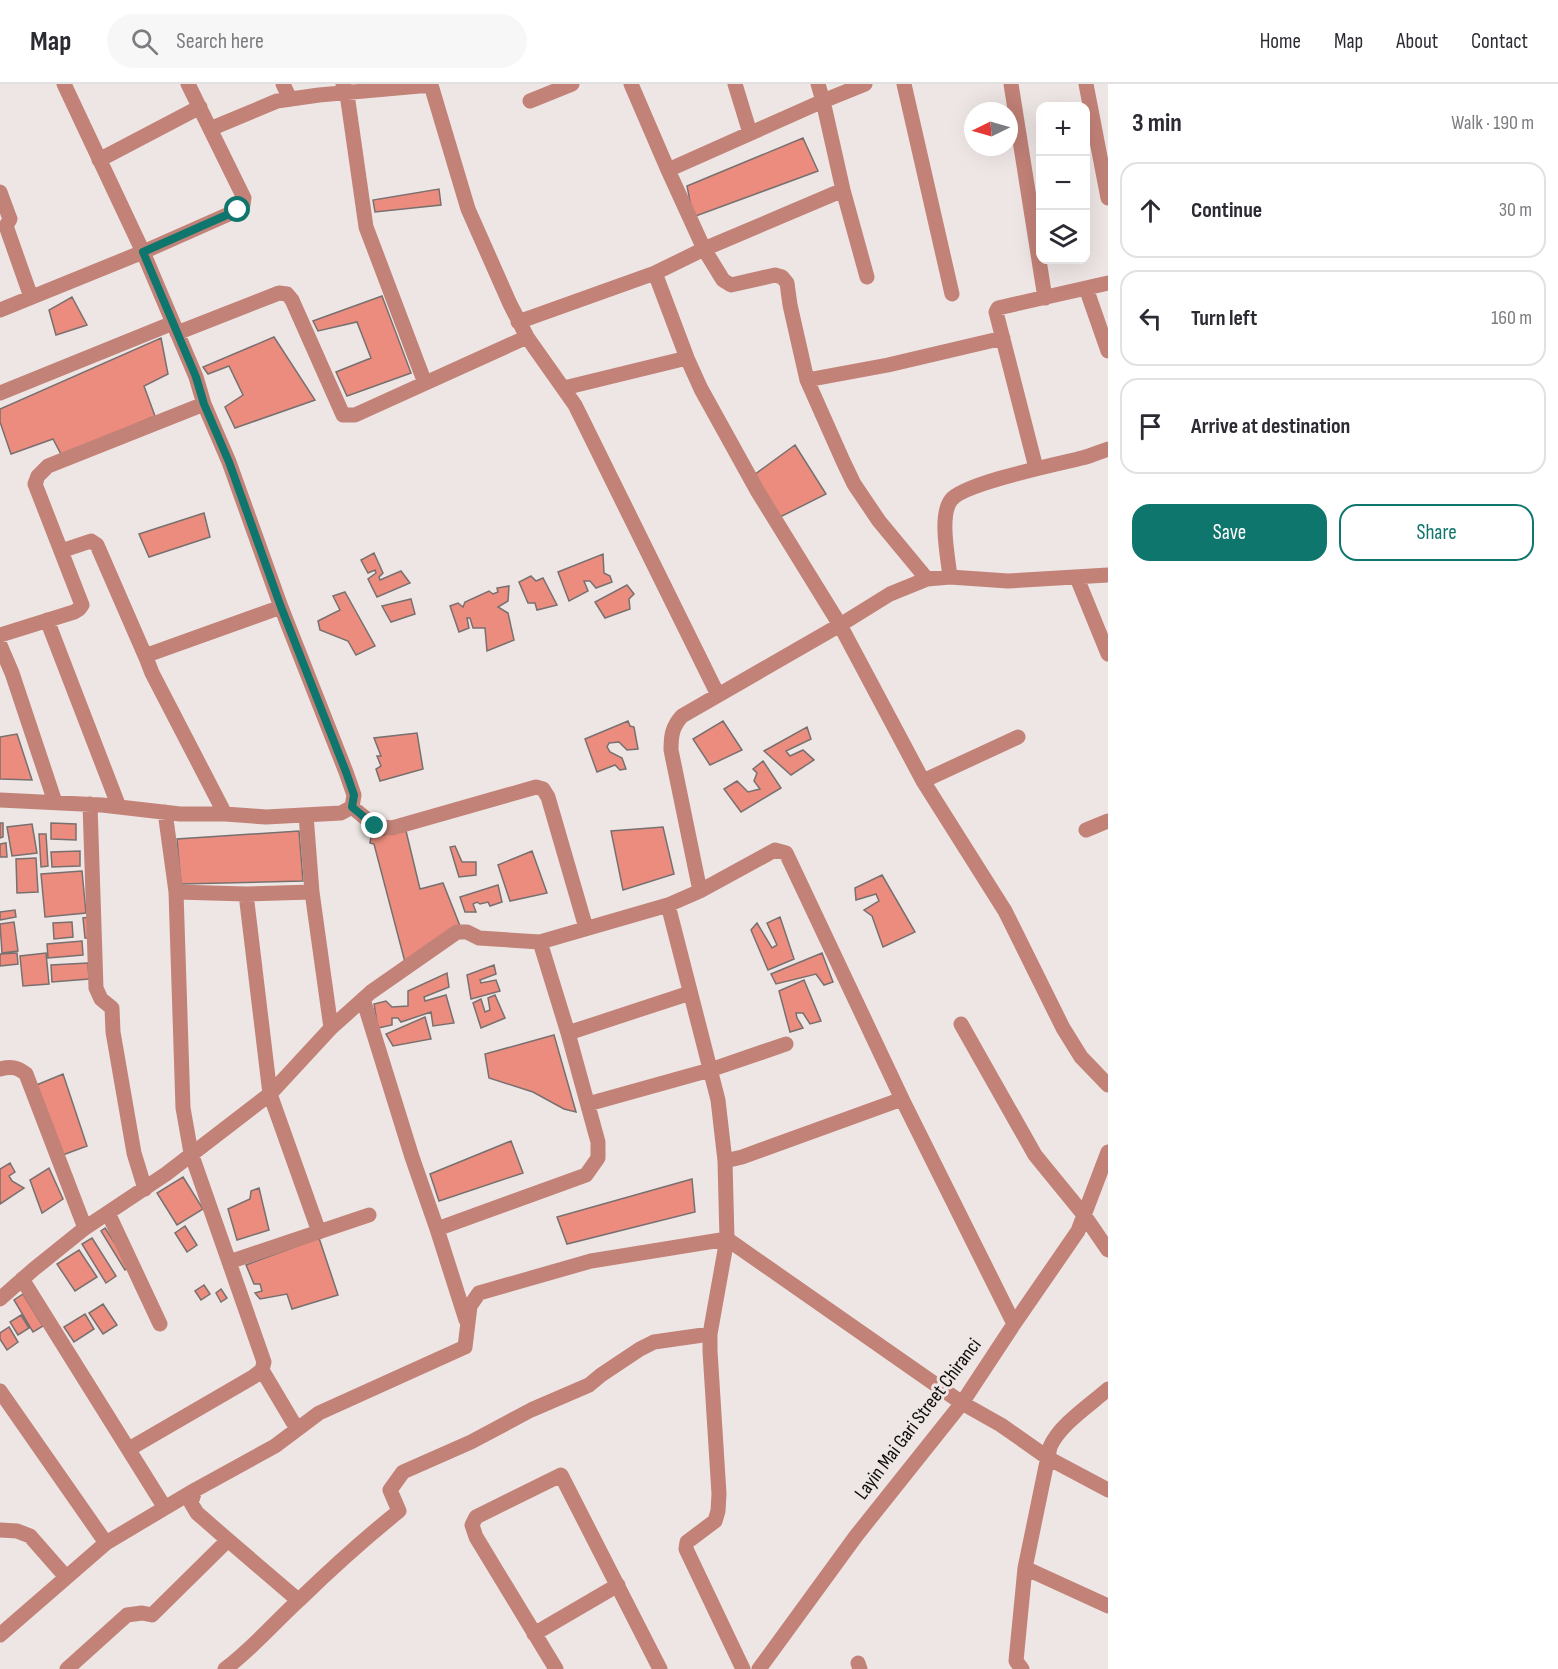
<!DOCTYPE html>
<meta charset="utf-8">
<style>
:root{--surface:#fff;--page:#f7f7f7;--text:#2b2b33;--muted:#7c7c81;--line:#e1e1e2;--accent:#0f766e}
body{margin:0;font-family:"Sofia Sans Condensed",sans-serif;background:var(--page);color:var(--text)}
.controls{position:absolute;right:18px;top:18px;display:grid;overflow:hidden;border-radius:12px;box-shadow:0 6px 24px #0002}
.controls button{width:54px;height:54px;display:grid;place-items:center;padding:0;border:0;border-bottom:2px solid var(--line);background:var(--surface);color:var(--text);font:30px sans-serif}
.compass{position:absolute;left:964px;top:18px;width:54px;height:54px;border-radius:50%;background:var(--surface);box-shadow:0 6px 24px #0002;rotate:265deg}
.stop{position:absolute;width:18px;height:18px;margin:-14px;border:4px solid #0f766e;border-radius:50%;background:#fff}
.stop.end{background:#0f766e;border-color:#fff;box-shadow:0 2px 6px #0008}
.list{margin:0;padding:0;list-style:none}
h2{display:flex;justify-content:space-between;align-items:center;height:78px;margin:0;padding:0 24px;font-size:26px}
h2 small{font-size:20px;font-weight:400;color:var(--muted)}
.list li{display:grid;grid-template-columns:39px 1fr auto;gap:18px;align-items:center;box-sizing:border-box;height:96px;margin:0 12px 12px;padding:0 12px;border:2px solid var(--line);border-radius:18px}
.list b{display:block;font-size:22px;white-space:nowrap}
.list em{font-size:20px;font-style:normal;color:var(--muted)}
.actions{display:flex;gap:12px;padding:18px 24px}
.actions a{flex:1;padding:14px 0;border:2px solid var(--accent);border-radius:18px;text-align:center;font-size:21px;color:var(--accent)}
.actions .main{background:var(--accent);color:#fff}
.icon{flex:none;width:33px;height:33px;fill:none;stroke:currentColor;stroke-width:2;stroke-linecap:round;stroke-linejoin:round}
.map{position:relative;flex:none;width:1108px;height:1585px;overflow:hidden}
header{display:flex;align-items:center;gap:36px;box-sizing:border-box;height:84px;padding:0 30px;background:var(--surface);border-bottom:2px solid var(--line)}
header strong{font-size:28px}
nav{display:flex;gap:33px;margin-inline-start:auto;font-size:21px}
.search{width:420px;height:54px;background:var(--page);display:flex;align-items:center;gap:15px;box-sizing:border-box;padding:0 21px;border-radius:33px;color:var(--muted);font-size:22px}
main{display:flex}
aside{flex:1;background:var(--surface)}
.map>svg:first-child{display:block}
</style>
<header>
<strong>Map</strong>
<div class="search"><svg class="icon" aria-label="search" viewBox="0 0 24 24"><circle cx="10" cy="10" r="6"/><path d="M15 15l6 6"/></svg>Search here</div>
<nav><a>Home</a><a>Map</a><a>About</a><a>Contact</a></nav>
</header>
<main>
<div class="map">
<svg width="1108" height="1585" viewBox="0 0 1108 1585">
<rect width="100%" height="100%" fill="#eee6e4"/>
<path fill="#ec8c7e" stroke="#78706f" stroke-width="1.5" d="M803 54 818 87 693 133 687 102Z
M439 105 441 121 375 128 373 116Z
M382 212 411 289 347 312 336 288 371 274 357 238 318 247 313 237Z
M72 213 87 241 56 251 49 226Z
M274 253 315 316 235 344 225 323 243 311 229 282 208 290 203 283Z
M161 254 168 290 144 302 155 332 62 372 53 355 11 370 0 338V325Z
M795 361 826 410 780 433 754 391Z
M204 429 210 453 149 473 139 450Z
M374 469 383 489 379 493 380 496 401 487 410 499 377 513 368 495 376 489 375 486 368 489 361 476Z
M603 470 604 489 610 492 612 498 596 504 590 497H584L588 507 569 517 558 488Z
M531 492 536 497 543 494 557 521 537 526 535 519H528L519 498Z
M627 501 634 510 629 515 630 525 605 534 595 518Z
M509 502 508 517 498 523 508 529 514 556 487 567 485 544H473L470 534H467L469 544 459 548 450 522 458 519 463 523 465 518 489 507 493 510 498 508 497 504Z
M345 508 375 562 356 571 348 557 320 546 318 537 340 526 333 512Z
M411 515 415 530 391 538 382 522Z
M628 637 630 642 634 643 638 665 627 666 619 658 609 659 607 663 610 668 622 674 626 685 620 686 615 681 597 688 585 655Z
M723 637 742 666 710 681 693 655Z
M807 643 811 655 786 667 790 672 803 666 814 676 791 691 764 667Z
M417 649 423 685 380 697 376 685 381 682 377 672H381L374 654Z
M17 650 32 696 0 695V653Z
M763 677 781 704 741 728 724 705 737 697 748 708 760 705 754 697 757 689 753 685Z
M0 739H3V753L0 754Z
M51 739 76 740V756L51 755Z
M32 740 37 769 12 772 7 743Z
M663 743 674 790 623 806 611 747Z
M299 747 303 797 181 800 177 755Z
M406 747 420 805 443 799 460 842 405 878 374 760 370 759 371 753Z
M39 750H46L48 782 41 783Z
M6 759 7 773H0V760Z
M455 762 462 778H476V791L459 793 450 763Z
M80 767V782L52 783 51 768Z
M532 767 547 809 510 817 498 781Z
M36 774 38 808 17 809 16 775Z
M82 787 86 829 45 833 41 790Z
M882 791 915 848 883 863 872 832 864 826 879 817 876 810 856 816 855 804Z
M498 801 502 818 490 822 488 818 480 820 477 818 473 820 476 828H465L460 813Z
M15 826 16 833 0 836V828Z
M90 833 92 854H85L83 834Z
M780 833 794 875 768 886 751 846 757 839 772 864 777 861 767 839Z
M14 838 18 867 2 869 0 840Z
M72 838 73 853 54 855 53 839Z
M82 857 83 871 48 874 47 860Z
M17 869 18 880 0 882V870Z
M46 869 49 900 23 902 20 872Z
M822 869 833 898 824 901 816 890 776 900 771 890Z
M88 879 89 895 52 898 51 881Z
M494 881 496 890 480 896 481 899 496 896 500 907 471 915 467 891Z
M447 889 449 903 424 913 425 917 446 911 454 939 433 942 431 928 401 938 398 934H392V941L378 944 374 920 386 917 392 923 408 922V907Z
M804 896 821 937 810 940 803 929H796L797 934 803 944 790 948 779 907Z
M495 911 505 934 481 944 473 919 481 915 485 928 490 926 488 914Z
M425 933 431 955 393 962 386 950Z
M554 951 576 1028 564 1025 533 1008 489 994 485 970Z
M63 990 87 1062 60 1072 34 1002Z
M511 1057 523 1089 439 1117 430 1090Z
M10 1079 15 1088 9 1092 12 1097 24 1104 0 1120V1085Z
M49 1084 63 1115 42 1129 30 1096Z
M183 1093 203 1125 177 1141 157 1109Z
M692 1095 695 1128 567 1160 557 1133Z
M259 1104 269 1146 237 1156 228 1125 250 1115 251 1107Z
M185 1142 197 1161 187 1168 175 1149Z
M105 1144 130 1183 125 1186 101 1147Z
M92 1154 116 1192 106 1199 82 1160Z
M319 1154 338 1211 292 1225 287 1210 260 1215 255 1209 262 1207 260 1200H254L246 1181Z
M79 1166 97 1193 75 1207 57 1180Z
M204 1201 210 1210 201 1216 195 1207Z
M221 1205 227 1214 221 1218 216 1209Z
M23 1210 43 1242 33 1248 14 1216Z
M103 1220 117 1241 103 1250 89 1229Z
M85 1230 94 1245 74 1258 64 1243Z
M21 1231 29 1244 18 1251 10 1238Z
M9 1243 18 1258 7 1266 0 1255V1249Z"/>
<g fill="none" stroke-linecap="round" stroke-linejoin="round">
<path stroke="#c28278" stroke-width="15" d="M64 0 143 168 196 293 204 320 229 378 281 523 346 688 354 711 352 723
M283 0 290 15
M343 0 347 10 366 143 425 299
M631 0 668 86 704 165 723 196 731 201 775 191 782 193 787 199 790 221 807 296 843 377 854 400 879 437 927 495
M735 0 750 49
M818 0 823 17 843 106 867 193
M904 0 952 210
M1011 0 1045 214
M1086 0 1108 114
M530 17 572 0
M210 45 277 17 319 11 431 1 468 125 510 220 527 253 575 321 718 611
M99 76 200 23
M668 86 823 17 865 0
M0 108 10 135 6 142 31 213
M655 189 687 274 701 305 758 408 840 541 923 697 1005 827 1063 944 1081 973 1108 1001
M1086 204 1108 267
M0 226 143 168 238 126 243 121 244 114 188 0
M518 238 655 189 704 165 843 106
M177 249 279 209 287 210 292 216 343 331H355L527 253
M807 296 888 281 1003 254
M564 304 687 274
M0 309 173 239
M1036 384 996 228 998 224 1108 199
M61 467 91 457 97 461 147 576
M950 493C948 473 939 432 951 416 964 399 1058 380 1082 374 1091 372 1099 368 1108 365
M1077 494 1108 570
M47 536 119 723
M0 551 74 528 79 525 82 521 35 400 38 392 48 382 204 320
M0 561 12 589 55 718
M923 697 1018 653
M0 716 102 721 180 730H225L266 733 341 729 352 723
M90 720 96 904 101 915 112 924 113 948 134 1069 145 1105
M352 723 375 742 392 744 536 703 543 705 548 713 586 844
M225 730 152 589 147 576 150 570 281 523
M306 731 312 808 331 944
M1086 746 1108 737
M700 807 671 666C671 652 672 643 682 632L840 541 890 510 927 495 950 493 1008 497 1108 491
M176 808 246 810 312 808
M246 810 270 1010 319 1148
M668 821 718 1016 725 1077
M363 915 412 1073 437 1145 466 1236
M961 940 1035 1071 1084 1131 1108 1166
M568 949 690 909
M0 985C11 982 17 983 26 990L85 1144
M588 1020 710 986 786 960
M108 1129 160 1240
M437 1145 586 1091 598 1074V1058L568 949 540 858
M229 1178 369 1131
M22 1195 165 1424
M0 1215 34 1185 85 1144 166 1090 270 1010 331 944 371 908 457 848H467L479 854 540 858 668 821 700 807 775 766 786 769 902 1015
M262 1286 297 1345
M0 1307 106 1459
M129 1365 253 1293 262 1286 264 1278 191 1069 183 1024 176 808 165 728
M0 1446 17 1447 30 1452 66 1493
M228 1456 197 1429 191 1419 195 1406 275 1362 319 1329 465 1263 470 1222 479 1209 591 1177 727 1155 962 1319 1001 1341 1048 1374 1108 1406
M1025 1484 1108 1522
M534 1550 618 1501
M0 1551 106 1459 195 1406
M858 1579 860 1585
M67 1585 127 1531 142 1529 152 1531 228 1456 298 1516
M225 1585C252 1565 274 1539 299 1516 331 1485 364 1455 399 1427L390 1406 403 1388 471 1358 531 1326 589 1301 601 1291 640 1265 654 1258 710 1250
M556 1585 476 1453 472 1441 476 1433 561 1391 660 1585
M743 1585 686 1465 687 1458 715 1437 718 1427 719 1410 710 1267V1250L727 1155 725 1077 742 1073 902 1015 1014 1240
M759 1585 856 1452 962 1319 1014 1240 1078 1147 1108 1068
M1022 1585 1016 1577 1025 1484 1050 1363C1059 1341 1090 1321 1108 1305"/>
</g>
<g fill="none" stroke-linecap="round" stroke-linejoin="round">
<path stroke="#0f766e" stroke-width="8" d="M238 126 143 168 196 293 204 320 229 378 281 523 346 688 354 711 352 723 375 742"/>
</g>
<g text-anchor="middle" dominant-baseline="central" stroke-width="6" stroke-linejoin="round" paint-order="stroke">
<g font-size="20" fill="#0f0d0c" stroke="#eee6e4">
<text transform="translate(918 1335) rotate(-53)">Layin Mai Gari Street Chiranci</text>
</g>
</g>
</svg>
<div class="controls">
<button>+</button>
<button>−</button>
<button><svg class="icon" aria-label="layers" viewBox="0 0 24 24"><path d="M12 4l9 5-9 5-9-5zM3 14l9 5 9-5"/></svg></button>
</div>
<svg class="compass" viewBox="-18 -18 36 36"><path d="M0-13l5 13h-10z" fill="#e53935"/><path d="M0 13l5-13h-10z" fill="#7c7c81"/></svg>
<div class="stop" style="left:238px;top:126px"></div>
<div class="stop end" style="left:375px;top:742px"></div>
</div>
<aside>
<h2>3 min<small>Walk · 190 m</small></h2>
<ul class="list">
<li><svg class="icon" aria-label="ahead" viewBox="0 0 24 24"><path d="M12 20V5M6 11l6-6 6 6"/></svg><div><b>Continue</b></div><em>30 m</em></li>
<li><svg class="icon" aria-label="left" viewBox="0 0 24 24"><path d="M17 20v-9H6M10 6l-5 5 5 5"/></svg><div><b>Turn left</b></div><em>160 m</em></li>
<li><svg class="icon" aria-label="arrive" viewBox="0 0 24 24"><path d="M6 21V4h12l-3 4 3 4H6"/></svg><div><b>Arrive at destination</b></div></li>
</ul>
<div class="actions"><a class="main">Save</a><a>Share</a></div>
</aside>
</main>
